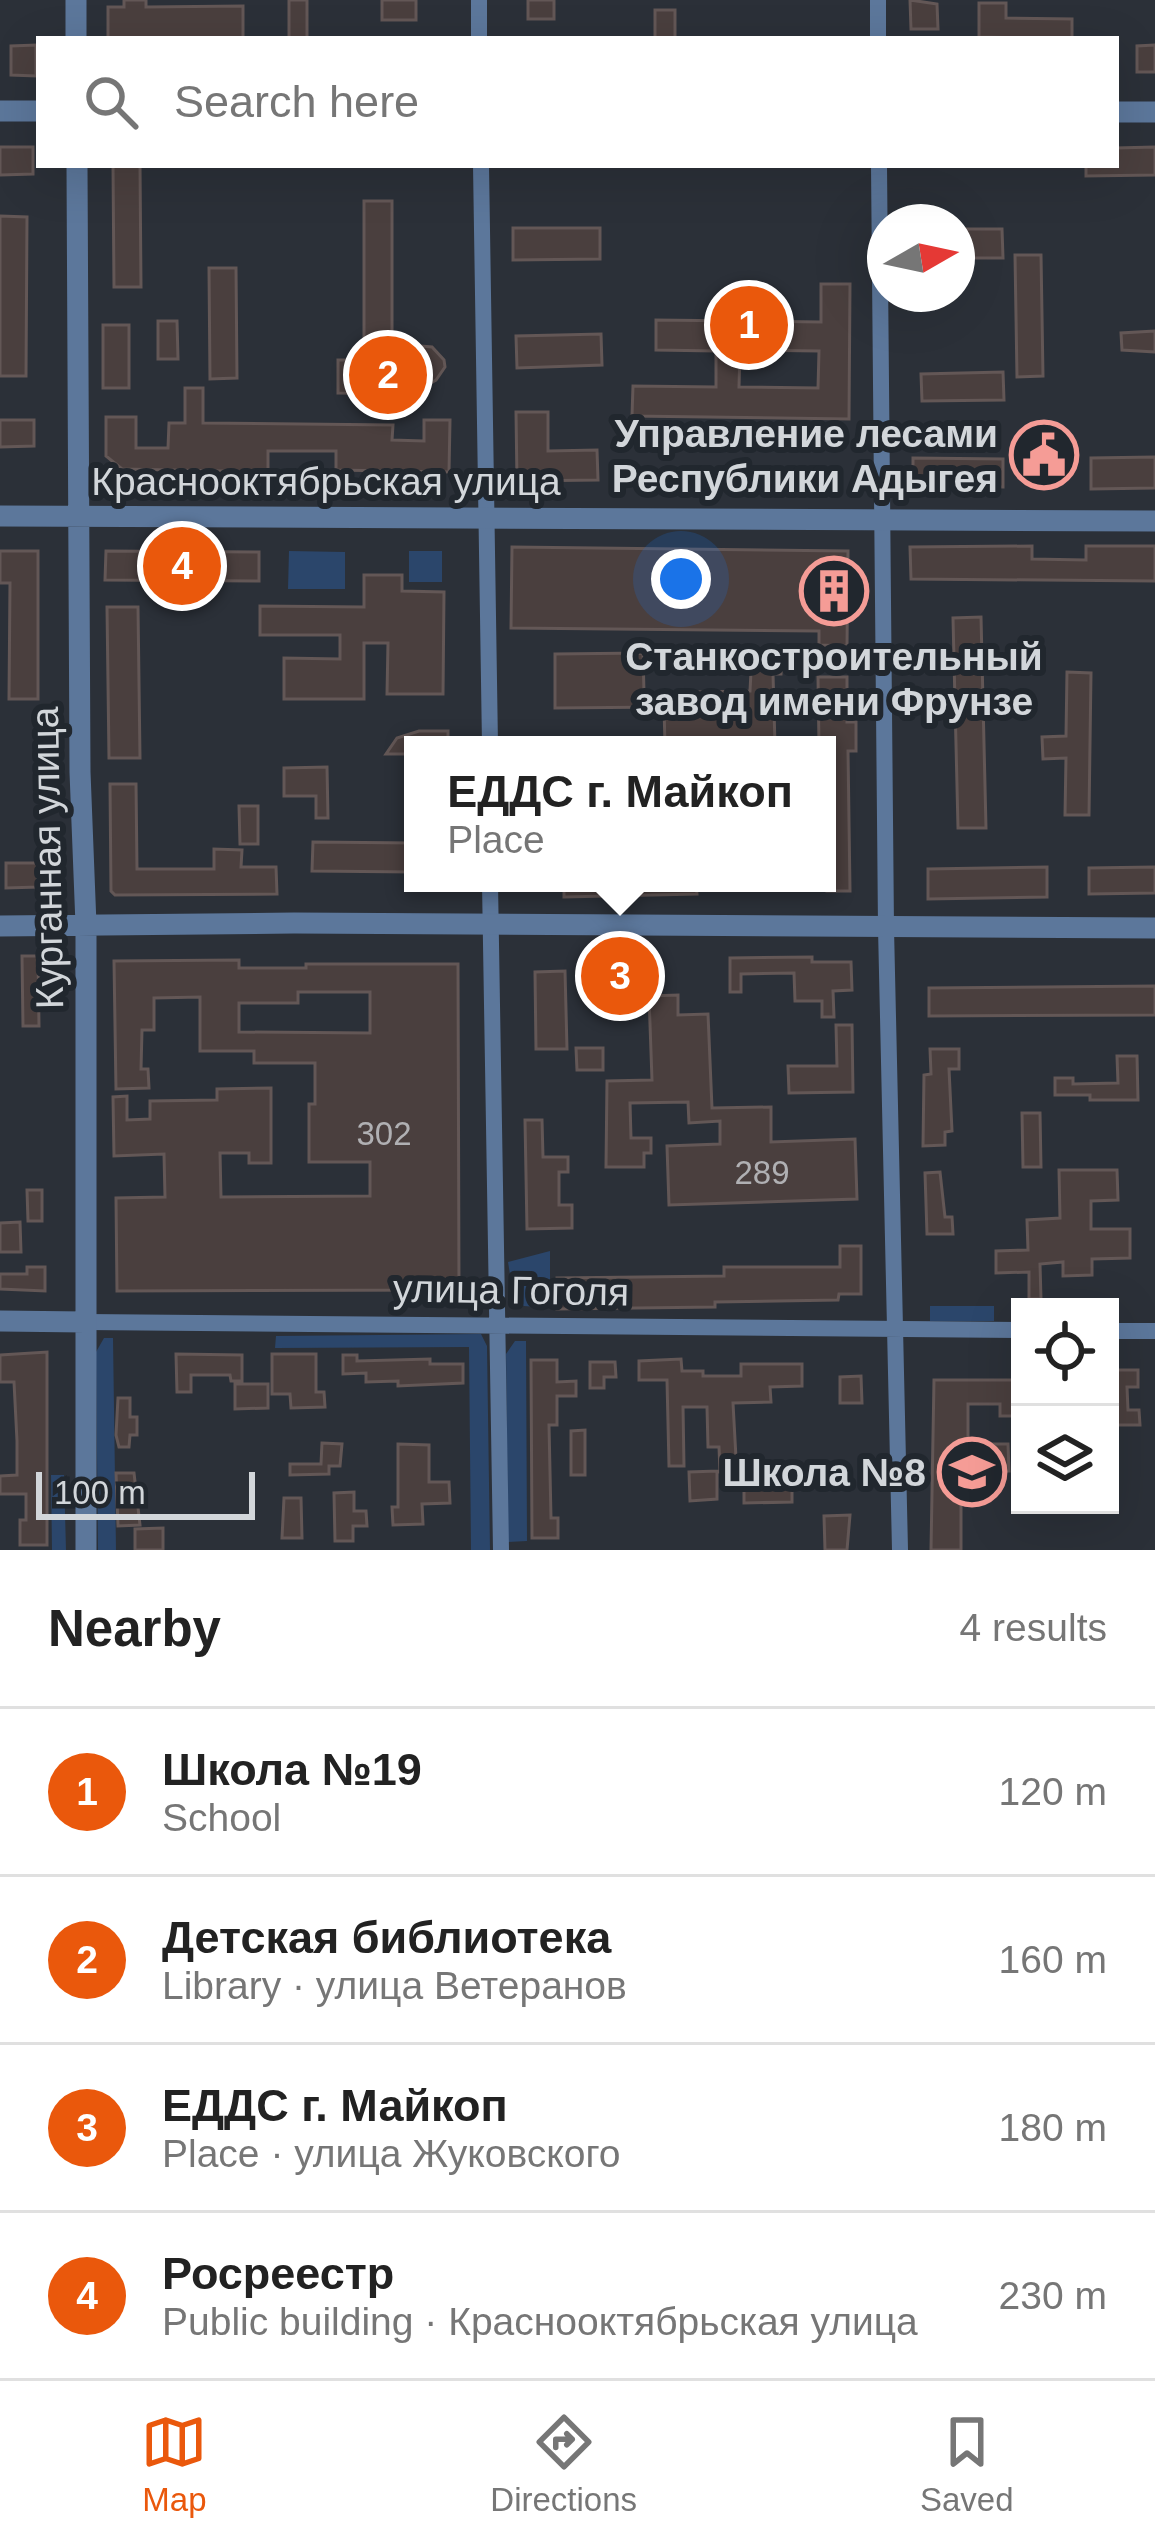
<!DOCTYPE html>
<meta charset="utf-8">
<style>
:root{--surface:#fff;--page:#f6f6f6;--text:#222;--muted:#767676;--line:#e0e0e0;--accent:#ea580c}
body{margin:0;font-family:Arial,sans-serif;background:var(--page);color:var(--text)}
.controls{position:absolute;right:36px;bottom:36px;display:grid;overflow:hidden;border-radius:0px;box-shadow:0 12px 48px #0002}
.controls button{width:108px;height:108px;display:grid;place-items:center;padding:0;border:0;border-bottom:3px solid var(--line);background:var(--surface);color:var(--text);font:60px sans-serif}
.compass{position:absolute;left:867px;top:204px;width:108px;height:108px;border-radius:50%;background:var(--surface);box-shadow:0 12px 48px #0002;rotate:81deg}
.scale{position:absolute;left:36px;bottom:30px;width:219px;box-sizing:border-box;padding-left:12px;border:6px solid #d2d6da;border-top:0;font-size:33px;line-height:42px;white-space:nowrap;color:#d2d6da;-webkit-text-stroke:9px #21272e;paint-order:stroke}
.you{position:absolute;left:681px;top:579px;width:42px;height:42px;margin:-30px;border:9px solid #fff;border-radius:50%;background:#1a73e8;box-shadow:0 0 0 18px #1a73e833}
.badge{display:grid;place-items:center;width:78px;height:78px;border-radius:50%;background:var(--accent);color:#fff;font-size:39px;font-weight:700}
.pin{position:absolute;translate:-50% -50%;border:6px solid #fff;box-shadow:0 3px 12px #0006}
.popup{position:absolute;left:404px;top:736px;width:432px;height:156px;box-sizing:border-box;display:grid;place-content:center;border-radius:0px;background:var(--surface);filter:drop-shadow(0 3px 9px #0005);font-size:39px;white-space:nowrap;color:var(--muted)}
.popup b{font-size:45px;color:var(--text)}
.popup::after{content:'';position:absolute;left:50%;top:100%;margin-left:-24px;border:24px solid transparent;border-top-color:var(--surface)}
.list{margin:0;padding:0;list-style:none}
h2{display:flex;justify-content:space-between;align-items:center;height:156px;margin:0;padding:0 48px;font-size:51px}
h2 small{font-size:39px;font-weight:400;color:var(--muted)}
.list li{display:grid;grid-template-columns:78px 1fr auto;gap:36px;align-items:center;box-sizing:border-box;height:168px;padding:0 48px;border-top:3px solid var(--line)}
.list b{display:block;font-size:45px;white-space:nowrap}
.list p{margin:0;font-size:39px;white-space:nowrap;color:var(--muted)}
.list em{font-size:39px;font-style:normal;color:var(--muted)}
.icon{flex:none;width:66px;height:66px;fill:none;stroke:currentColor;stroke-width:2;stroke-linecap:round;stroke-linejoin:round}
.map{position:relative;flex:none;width:1155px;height:1550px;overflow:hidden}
.search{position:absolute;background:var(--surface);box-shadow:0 12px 48px #0002;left:36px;right:36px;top:36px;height:132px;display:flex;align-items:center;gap:30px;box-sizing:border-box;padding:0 42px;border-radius:0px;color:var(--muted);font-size:45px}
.sheet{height:828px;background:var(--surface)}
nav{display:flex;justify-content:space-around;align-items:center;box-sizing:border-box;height:168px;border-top:3px solid var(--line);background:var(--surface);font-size:33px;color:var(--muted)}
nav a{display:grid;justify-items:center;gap:6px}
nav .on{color:var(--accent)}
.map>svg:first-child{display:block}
</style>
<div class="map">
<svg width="1155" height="1550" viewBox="0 0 1155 1550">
<rect width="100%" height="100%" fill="#2b3038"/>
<path fill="#2b466b" d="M289 551 345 552V589H288Z
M409 551H442V582H409Z
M550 1251V1308L524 1306 514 1299 508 1262Z
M930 1306H994V1321H930Z
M481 1334 487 1346 490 1550H471L469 1347 275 1348 276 1336Z
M104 1338H113L116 1550H98L96 1352Z
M515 1341H526L527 1541 508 1542 506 1354Z
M51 1475H64L66 1550H52Z"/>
<path fill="#4a3f3e" stroke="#635756" stroke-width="3" fill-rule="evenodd" d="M124 0H146V7L243 6V39H108V7H124Z
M289 0H307V39H289Z
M382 0H416V20H382Z
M528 0H554V19H528Z
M910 0 937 4 938 29H911Z
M979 3H1006V18L1072 19V39L979 37Z
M655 10H675V39H655Z
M36 45V76L11 75V46Z
M1155 45V72H1137V46Z
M0 147H33V174L0 175Z
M1155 147V175L1086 176V165H1116V148Z
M113 165H140L141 287H114Z
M364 201H392V371L411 350 421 346 432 347 444 360 445 367 436 380 427 385 407 386V394L338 393V360H364Z
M0 216 27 217 26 376H0Z
M513 228H600V259L513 260Z
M957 229H1002L1003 258H957Z
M1015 255H1041L1043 376 1017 377Z
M209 268H236L237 378 210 379Z
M821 284H850L849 419 632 416 633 386 716 387V351L656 350V320L821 322ZM740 350 819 351 818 388 739 387Z
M158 321H177L178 359H158Z
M103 325H129V388H103Z
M1155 331V352L1122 350 1121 333Z
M601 334 602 365 517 368 516 336Z
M1003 372 1004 400 922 401 921 374Z
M185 388H203V423L393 425 392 440 424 441V420H450L449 472 336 470V451H268V472L122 469 106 456V417H136V448H168L169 423H185Z
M516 412H548V451L597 450 598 480 517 481Z
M0 420H34V446L0 447Z
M1035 431H1056V442L1065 441V467L1023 468V442H1035Z
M1155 457V488L1091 489V458Z
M913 458 1003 459V487L913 486Z
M1032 546V559L1086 560V546H1155V581L911 579 910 547Z
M512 547 848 551 847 646 819 645V631L511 628Z
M0 551H38V699H9L10 583H0Z
M106 551 259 552V581L105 580Z
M364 575H402V591L444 592 443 694H387L388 643H364V699H284V658L340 659V635H260V606L364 607Z
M107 607H138L140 758H109Z
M981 617 986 828H958L953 618Z
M643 653 644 693 750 691 752 653 782 655 781 674H773L775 745H665L664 707 555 708V654Z
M1067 672 1091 673 1089 815H1065L1066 758 1043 759 1042 737 1066 736Z
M818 677H847V722H856V751H848L850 891H827V745H819Z
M419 731H448V745H413V754H386L397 738Z
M327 767 328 818H316V796H284V768Z
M110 784H136L137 869H214V849L242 850 241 867H276L277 894 115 895 111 891Z
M239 806H258V844H240Z
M313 842 413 843V872L312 871Z
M6 863H37L38 887 6 888Z
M1047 867V897L928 899V869Z
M1155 867V893L1089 894V868Z
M564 883H696L697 894 564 897Z
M22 956H38L39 1026H23Z
M812 957V962H851L852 990 833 991 834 1017H822V1001H795L794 973 741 974V992H730V958Z
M239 960V968H306V964H458L459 1290 117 1291 116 1198 165 1197 164 1154 114 1156 113 1097 127 1096V1120L150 1119V1101L217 1100V1089L271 1088V1163H249V1153H220L221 1197 370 1196V1162H309V1104H315V1063H254V1051H200V997L154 998V1030H142L141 1069H148L149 1088 116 1089 114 961ZM298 992H370V1033L239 1032V1003H298Z
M599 960H641V991H600Z
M565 971 567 1049H536L535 972Z
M1155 986V1015L929 1016V988Z
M678 995V1015L708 1014 712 1108 771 1107V1142L855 1139 857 1199 669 1205 667 1146 720 1144V1121L689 1123 688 1102 630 1103 631 1138H651V1153H644V1167H606L607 1081 652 1080 649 996Z
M836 1025H852L853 1092 789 1093 788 1066H837Z
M576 1048H603V1070H577Z
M930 1049H959V1069H949L952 1131 945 1132V1145L923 1146 924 1075 931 1074Z
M1117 1056H1137L1138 1100H1090V1095H1055V1078H1073V1084L1118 1083Z
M1022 1113H1040L1041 1167H1023Z
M525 1120H542L543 1157H568V1172H559V1205H572V1228L527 1229Z
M1059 1170H1117L1118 1200 1091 1201V1229H1130V1258L1092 1259V1275L1063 1276V1262L1040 1264 1041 1299H1029V1272L996 1273V1251L1028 1250 1027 1220 1060 1218Z
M940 1172 945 1217H952L953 1234H927L925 1173Z
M27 1190H42V1221H28Z
M20 1222 21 1252H0V1223Z
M840 1246H861V1294H839L838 1300 715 1302V1307L557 1309V1278L724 1276V1267H840Z
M27 1267H45V1291L0 1289V1274H27Z
M47 1352V1545H20V1520H26V1494H0V1476L17 1475V1441L14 1382H0V1355Z
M176 1354 242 1355V1381H231L230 1375H191V1392H177Z
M272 1354H316V1392H324L325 1407 291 1408 290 1394H272Z
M343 1355H357V1361L430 1359V1364H463V1383L398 1386V1381L366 1382V1373L343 1374Z
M681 1359 682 1371H703V1376H741V1364H802V1386L770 1387 771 1402 733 1403 736 1458 742 1457V1471L720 1472 719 1447H708L707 1407H683L684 1466H669L667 1380H639V1361Z
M531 1360H557V1382L576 1381V1396H557V1425H549L551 1518H558V1538H532Z
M590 1362H615L616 1377H604V1388H590Z
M1110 1370H1138V1387H1127L1128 1410H1139L1140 1425H1115V1390H1110Z
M861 1376 862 1403H840V1377Z
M934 1380H1015V1416H1000V1404H968V1444H1008L1009 1471H961V1550H931Z
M235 1384H268V1408L235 1409Z
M118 1398H130V1417H137V1435H130L129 1447H119L116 1435Z
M585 1430V1475H571V1431Z
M322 1443 342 1444 340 1466H329V1474L290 1475V1464H321Z
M398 1444 429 1445V1482H449L450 1503 422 1504 423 1524 393 1525 392 1507H398Z
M717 1471V1499L690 1501 689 1472Z
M116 1473H134L140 1525 118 1526Z
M792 1473V1502L744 1503V1474Z
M354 1492V1511H366L367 1526H353V1541H335L334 1493Z
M284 1498H301L302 1538H282Z
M850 1515 847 1550H825L824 1516Z
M163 1528V1550H135V1529Z"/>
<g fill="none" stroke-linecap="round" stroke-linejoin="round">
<path stroke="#5c779b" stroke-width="16" d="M479 0V39
M878 0V39
M481 165 490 745
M879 165 886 928 900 1550
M490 883 501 1550
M85 1322 1020 1330
M1110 1331H1155"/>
<path stroke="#5c779b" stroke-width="21" d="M76 0V39
M0 111H39
M1116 112H1155
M77 165 80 772 86 925V1550
M0 516 1155 521
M0 926 294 923 1155 928
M0 1321 85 1322"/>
</g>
<defs>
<symbol id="civic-ring" viewBox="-11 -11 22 22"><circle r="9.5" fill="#21272e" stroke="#f59c96" stroke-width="1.5"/><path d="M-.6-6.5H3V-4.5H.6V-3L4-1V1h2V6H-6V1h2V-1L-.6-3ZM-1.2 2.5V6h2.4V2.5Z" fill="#f59c96"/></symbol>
<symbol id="building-ring" viewBox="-11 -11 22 22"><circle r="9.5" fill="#21272e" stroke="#f59c96" stroke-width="1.5"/><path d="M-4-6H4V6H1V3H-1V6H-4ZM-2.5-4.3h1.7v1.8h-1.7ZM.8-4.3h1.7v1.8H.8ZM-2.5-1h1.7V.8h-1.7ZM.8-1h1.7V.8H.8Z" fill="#f59c96"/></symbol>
<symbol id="school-ring" viewBox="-11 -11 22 22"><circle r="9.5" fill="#21272e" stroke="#f59c96" stroke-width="1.5"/><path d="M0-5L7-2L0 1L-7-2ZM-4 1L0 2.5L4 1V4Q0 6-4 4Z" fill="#f59c96"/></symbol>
</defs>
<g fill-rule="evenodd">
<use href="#civic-ring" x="1006" y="417" width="76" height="76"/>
<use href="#building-ring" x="796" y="553" width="76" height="76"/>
<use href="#school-ring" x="934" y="1434" width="76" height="76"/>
</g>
<g text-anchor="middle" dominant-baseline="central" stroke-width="12" stroke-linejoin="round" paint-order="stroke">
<g font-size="33" fill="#b0b0b3">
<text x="384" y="1133">302</text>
<text x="762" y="1172">289</text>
</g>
<g font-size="39" font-weight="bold" fill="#d2d6da" stroke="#21272e" text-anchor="end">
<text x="998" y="433">Управление лесами<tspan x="998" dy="45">Республики Адыгея</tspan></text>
<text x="834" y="656" text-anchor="middle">Станкостроительный<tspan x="834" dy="45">завод имени Фрунзе</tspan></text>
<text x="926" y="1472">Школа №8</text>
</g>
<g font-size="39" fill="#d2d6da" stroke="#21272e">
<text x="326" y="481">Краснооктябрьская улица</text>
<text transform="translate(47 858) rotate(-91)">Курганная улица</text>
<text transform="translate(511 1290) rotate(1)">улица Гоголя</text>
</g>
</g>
</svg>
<div class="controls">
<button><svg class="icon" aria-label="locate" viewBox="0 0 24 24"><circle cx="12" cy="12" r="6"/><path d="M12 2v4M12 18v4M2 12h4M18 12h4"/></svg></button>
<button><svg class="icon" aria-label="layers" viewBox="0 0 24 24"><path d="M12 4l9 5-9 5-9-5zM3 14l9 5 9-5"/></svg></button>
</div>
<svg class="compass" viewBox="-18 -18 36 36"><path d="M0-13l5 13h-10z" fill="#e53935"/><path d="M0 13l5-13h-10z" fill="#767676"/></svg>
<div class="scale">100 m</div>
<div class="you"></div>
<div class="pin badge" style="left:749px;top:325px">1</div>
<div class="pin badge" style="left:388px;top:375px">2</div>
<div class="pin badge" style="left:620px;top:976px">3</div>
<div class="popup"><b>ЕДДС г. Майкоп</b>Place</div>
<div class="pin badge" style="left:182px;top:566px">4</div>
<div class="search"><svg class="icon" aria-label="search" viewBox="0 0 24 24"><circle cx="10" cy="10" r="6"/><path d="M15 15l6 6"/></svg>Search here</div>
</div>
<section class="sheet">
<h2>Nearby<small>4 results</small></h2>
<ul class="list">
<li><span class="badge">1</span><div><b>Школа №19</b><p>School</p></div><em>120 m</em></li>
<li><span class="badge">2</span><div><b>Детская библиотека</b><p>Library · улица Ветеранов</p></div><em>160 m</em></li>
<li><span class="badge">3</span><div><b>ЕДДС г. Майкоп</b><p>Place · улица Жуковского</p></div><em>180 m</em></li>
<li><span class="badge">4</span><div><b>Росреестр</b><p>Public building · Краснооктябрьская улица</p></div><em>230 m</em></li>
</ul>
</section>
<nav>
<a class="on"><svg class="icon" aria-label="map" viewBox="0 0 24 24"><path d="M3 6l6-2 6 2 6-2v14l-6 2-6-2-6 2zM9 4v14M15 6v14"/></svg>Map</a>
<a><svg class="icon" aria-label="directions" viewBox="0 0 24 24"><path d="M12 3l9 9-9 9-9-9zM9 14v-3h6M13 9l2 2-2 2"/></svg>Directions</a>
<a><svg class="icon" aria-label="saved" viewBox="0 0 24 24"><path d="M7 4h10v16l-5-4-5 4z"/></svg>Saved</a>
</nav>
